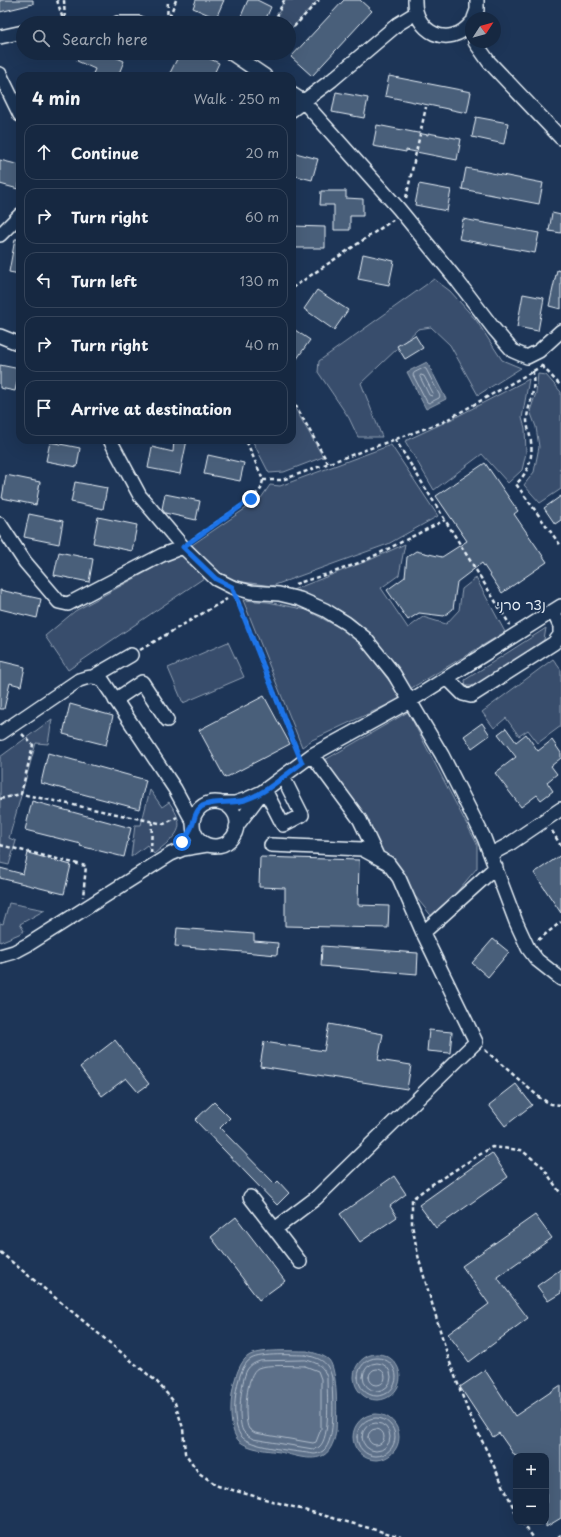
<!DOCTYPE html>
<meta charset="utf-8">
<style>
:root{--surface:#162841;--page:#23344c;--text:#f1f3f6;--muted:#9ea6b1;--line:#35445a}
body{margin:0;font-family:"Playpen Sans","Playpen Sans Hebrew",sans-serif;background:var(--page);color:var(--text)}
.controls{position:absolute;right:12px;bottom:12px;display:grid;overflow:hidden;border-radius:8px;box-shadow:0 4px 16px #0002}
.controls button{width:36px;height:36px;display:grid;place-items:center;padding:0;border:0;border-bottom:1px solid var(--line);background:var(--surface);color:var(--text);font:20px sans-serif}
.compass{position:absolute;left:465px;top:12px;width:36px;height:36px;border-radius:50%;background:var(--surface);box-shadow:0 4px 16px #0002;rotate:54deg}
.stop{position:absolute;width:12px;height:12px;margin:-9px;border:3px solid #1a73e8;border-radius:50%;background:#fff}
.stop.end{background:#1a73e8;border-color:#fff;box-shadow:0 1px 4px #0008}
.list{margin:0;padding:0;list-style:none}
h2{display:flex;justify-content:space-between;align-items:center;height:52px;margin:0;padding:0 16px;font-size:17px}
h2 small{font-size:13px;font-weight:400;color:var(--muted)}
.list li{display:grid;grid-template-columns:26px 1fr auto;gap:12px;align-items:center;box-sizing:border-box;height:56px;margin:0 8px 8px;padding:0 8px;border:1px solid var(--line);border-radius:12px}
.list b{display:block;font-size:15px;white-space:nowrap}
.list em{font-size:13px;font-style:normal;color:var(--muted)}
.icon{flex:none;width:22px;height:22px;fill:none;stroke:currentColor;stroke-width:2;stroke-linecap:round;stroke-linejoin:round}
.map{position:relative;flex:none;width:561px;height:1537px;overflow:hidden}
.search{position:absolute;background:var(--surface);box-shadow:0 4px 16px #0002;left:16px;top:16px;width:280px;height:44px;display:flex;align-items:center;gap:10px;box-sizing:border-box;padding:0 14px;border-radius:22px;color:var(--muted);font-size:15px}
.panel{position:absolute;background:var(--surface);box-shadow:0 4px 16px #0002;left:16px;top:72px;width:280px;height:372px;border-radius:12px}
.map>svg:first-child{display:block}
</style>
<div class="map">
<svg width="561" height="1537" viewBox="0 0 561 1537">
<rect width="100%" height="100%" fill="#1d3557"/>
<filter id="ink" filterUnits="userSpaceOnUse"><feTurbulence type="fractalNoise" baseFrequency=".025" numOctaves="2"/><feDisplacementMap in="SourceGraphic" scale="8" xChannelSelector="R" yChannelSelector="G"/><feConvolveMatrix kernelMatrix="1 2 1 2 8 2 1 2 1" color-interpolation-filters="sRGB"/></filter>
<g filter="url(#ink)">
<path fill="#374d6c" stroke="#909fb2" d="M284 0H318L289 31V23H274Z
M434 279 450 291 476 320 502 360 521 368 478 395 450 345 431 327 418 329 361 383 382 437H358L349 418 318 372 319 361Z
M538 374 546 375 561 392V467L559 469 561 472V489L540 503 524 485 534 472 539 447 536 427 530 411 536 393Z
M529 379 522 418 525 428 526 453 522 470 508 483 482 454 434 490 405 441 454 418Z
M292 403 323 457 284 472 269 473 252 440H292Z
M391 445 438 516 388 544 272 586 243 582 224 577 192 545 261 498 270 485 280 486Z
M405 544 399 575 381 588 408 628 423 617 446 624 459 610 462 589 476 578 505 632 410 689C394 667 371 630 349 616 331 604 311 597 290 591L372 559Z
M181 553 204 578 68 670 45 636 75 611Z
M243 600 268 602 307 610 349 633 366 650 402 698 312 740 302 747Z
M546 628 544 640 476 686H466L465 680Z
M228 642 244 677 183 703 168 668Z
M553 659 561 670V726L538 743 528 730 519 736 506 718 494 728 482 712Z
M408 712 477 844V868L434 919 381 855 323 761Z
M52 719 48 744 36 743 9 838 16 841 9 865 0 863V757Z
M150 790 162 807 169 802C189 830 176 835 154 854L147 845 131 857 135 825H141Z
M9 903 45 910 20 924 24 931 19 934 0 942V923L3 924Z"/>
<path fill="#5d7089" stroke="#95a4b5" d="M427 362 446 399 426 409 407 372Z
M307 1351C314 1353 324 1355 329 1360 338 1370 337 1417 336 1431 335 1439 331 1451 324 1455 311 1462 293 1455 280 1452 266 1450 250 1450 239 1441 224 1427 231 1364 250 1355 263 1349 292 1351 307 1351Z
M354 1377a23 23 0 1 1 46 0a23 23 0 1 1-46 0Z
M353 1437a23 23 0 1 1 46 0a23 23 0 1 1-46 0Z"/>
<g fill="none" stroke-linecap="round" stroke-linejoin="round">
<path stroke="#b0bdcc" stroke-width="1" d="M424 368 426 369 440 396 439 398 429 403 427 402 413 375 414 373Z
M421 375 424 376 433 393 432 396 429 395 420 377Z
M306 1355C321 1359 328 1361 332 1378 332 1395 337 1440 323 1451 320 1453 316 1454 314 1454 297 1451 254 1448 243 1438 228 1426 235 1367 251 1359 261 1353 294 1355 306 1355Z
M358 1377a19 19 0 1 1 38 0a19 19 0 1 1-38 0Z
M306 1360C318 1363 324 1366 327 1378 327 1393 331 1438 319 1447 318 1448 314 1449 313 1449L253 1439C250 1437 246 1435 243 1431 237 1420 241 1381 247 1370 250 1365 254 1363 260 1361Z
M363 1377a14 14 0 1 1 28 0a14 14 0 1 1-28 0Z
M305 1366 318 1371 321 1379V1429L316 1442 313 1443 255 1433 249 1429C243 1419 246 1373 258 1368 266 1364 295 1366 305 1366Z
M369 1377a8 8 0 1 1 16 0a8 8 0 1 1-16 0Z
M357 1437a19 19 0 1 1 38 0a19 19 0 1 1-38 0Z
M362 1437a14 14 0 1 1 28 0a14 14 0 1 1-28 0Z
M368 1437a8 8 0 1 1 16 0a8 8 0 1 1-16 0Z"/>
</g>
<path fill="#495e7a" stroke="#e8f1f8" d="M0 0H33V4L0 12Z
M196 0H224L216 18 193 8Z
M248 0H257L271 7 264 23H238Z
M344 0H360L372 11 312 76 291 57Z
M80 53H106L124 61 118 76H92L95 69 77 61Z
M180 53H197L219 63 213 76H176L170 73Z
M389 76 471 92 467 113 385 96Z
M336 92 368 98 364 118 332 112Z
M476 117 508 123 504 144 472 137Z
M377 125 428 135V133L461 139 457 160 406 150V152L373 146Z
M292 152 318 159 312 180 292 175Z
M0 160 20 165V180L18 189 0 184Z
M466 168 543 183 539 204 462 189Z
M419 184 451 190 447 211 415 205Z
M321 191H346V198L363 199V216H350V230H334V205H320Z
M552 213 561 215V233L549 231Z
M463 219 539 233 535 253 459 239Z
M292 226 325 227V248H292Z
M15 239H20V274L9 272Z
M363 254 394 261 389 285 358 279Z
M557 270 561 271V309L549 306Z
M317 290 348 310 334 330 304 309Z
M523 294 544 298 538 331 517 327Z
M292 328 310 340 292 366Z
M415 335 423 348 405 359 397 346Z
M0 365 20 369 15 391 0 388Z
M174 440H187L180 474 148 468 152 447 173 452Z
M50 442 80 448 77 467 46 461Z
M208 455 244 463 240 481 204 474Z
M485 463 518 511 514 514 547 562 502 593 482 563 457 582 453 609 444 616 419 613 408 620 387 590 405 577 407 557 416 551 442 557 467 541 436 496Z
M6 475 40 482 36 505 2 498Z
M75 482 107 488 103 509 71 502Z
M165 494 200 501 196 520 165 513 162 509Z
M561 496V520L555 524 544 508Z
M29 514 63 521 59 544 24 537Z
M98 517 137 525 132 551 93 543Z
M59 552 93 559 89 582 54 575Z
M0 590 41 599 37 618 0 609Z
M0 661 25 667 21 686 10 683 4 709H0Z
M264 696 290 744 225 778 199 730Z
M70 704 113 716 106 745 63 734Z
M482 723 490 735 472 748 464 736Z
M506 728 516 742 526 734 538 751 552 740 561 753V758L551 766 557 774 547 782 553 791 541 800 537 795 521 807 495 773 516 757 498 734Z
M48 753 146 780 139 809 41 783Z
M32 801 131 828 124 857 80 846 81 844 25 830Z
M28 853 71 865 64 894 0 878V868L23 874Z
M561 855V913L534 873Z
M260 857 359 860 358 905 389 906 388 928 285 926V888L259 887Z
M177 928 254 934V941L278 943 277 955 175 946Z
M493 939 509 952 488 977 472 963Z
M322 946 418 953 417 974 321 966Z
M329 1024 383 1034 378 1060 411 1065 407 1089 260 1066 264 1042 324 1051Z
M429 1030 452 1032 450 1053 427 1051Z
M115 1040 149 1084 138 1092 126 1078 102 1096 80 1067Z
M516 1084 532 1105 505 1126 489 1105Z
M214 1102 230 1118 220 1128 275 1184 278 1181 289 1193 277 1205 195 1120Z
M492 1153 508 1177 436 1228 419 1205Z
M394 1176 406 1194 390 1206 397 1217 360 1242 340 1214Z
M535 1215 552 1238 497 1277 528 1318 469 1362 448 1334 489 1304 462 1266Z
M236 1217 285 1281 259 1300 211 1237Z
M561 1269V1293L548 1301 537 1286Z
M485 1370 515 1416 561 1385V1518L546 1527V1456H515L499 1433 493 1437 460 1387Z"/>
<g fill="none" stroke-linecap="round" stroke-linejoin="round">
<defs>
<path id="minor" d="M415 0C414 32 449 50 471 23
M474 18 477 10V0
M118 23H139
M0 37 23 32
M475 42 489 62 561 138
M231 53 265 76
M0 74 20 115
M292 94 303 101 399 209 456 279 494 329 513 351 527 357 539 351 561 331
M292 110 332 80 398 24 416 13
M0 235 20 215
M0 336 20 344
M110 440 140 496 183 547 216 579 232 587 251 592 279 594 300 599 325 610 346 623 365 638 394 674 442 755 484 838 516 922 528 948 537 960 561 979
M0 524 25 562 59 602 68 604 162 555 183 547
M93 677 131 655
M447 678 463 694 471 696 554 643 560 635V626L553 611
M115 700 142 682 167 720
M0 732 1 733 79 680C89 677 94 675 103 681L175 789 193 822
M312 755 360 820 377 856
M265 790 283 825 302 815 283 777
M193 824a22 22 0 1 1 44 0a22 22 0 1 1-44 0Z
M222 803H235L247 799 262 792 312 755 410 701 561 606
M236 827 260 795
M271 845 362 849 388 863 399 878 423 933 476 1042 316 1198 275 1229
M491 854 508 845 561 809
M423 933 496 867
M0 956 14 952 29 944 171 854 183 849 207 845
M250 1197 300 1262"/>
</defs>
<use href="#minor" stroke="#e8f1f8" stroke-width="16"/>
<path stroke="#e8f1f8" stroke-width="2.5" stroke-dasharray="4 3" stroke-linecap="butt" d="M57 0 64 23
M64 0 65 23
M167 21 168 0
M167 23 176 0
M274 23 284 0
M289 32 319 0
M263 60 270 53
M406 198 426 107
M292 288 393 220
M542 366 561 386
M533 371C533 377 534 384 533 390 532 400 527 410 527 420 527 425 529 431 530 436 534 454 530 471 516 484L561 546
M292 399 328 463
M395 439 510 625
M263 480H282L443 422 542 366 543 362
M192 540 251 499 261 489 263 480 246 440
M295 584 334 572 364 561 445 520
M238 601 297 751
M140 650 227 599
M22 734 33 745 21 794 164 824 177 817
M0 799 21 794
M552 831 561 846
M0 845 86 866 83 897
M151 853 152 821
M538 940 561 922
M485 1050 540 1098 551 1104 561 1105
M0 1252 157 1382 175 1403 183 1428 185 1453 199 1473 218 1486 401 1537
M516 1513 468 1411 449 1360 419 1260 412 1225V1199L431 1185 492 1147 521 1150 542 1166 561 1194
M522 1522 533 1537
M558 1537 561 1535"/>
<use href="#minor" stroke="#1d3557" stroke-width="13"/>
</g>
</g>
<g fill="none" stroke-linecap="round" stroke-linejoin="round" filter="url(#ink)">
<path stroke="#1a73e8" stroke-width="5" d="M182 842C186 837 190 832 192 826 195 819 194 813 201 807 210 800 232 804 245 800 266 793 284 776 302 763L232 587 216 579 183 547 251 499"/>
</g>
<g text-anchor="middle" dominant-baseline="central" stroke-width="3" stroke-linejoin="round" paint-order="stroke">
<g font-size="14" fill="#e8f1f8" stroke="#1d3557">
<text x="521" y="604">נצר סרני</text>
</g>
</g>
</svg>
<div class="controls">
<button>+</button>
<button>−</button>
</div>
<svg class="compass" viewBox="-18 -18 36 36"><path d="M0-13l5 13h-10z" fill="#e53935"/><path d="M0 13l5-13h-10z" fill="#9ea6b1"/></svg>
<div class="stop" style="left:182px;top:842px"></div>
<div class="stop end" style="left:251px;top:499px"></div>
<div class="search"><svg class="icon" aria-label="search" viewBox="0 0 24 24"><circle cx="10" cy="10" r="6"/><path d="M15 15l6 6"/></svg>Search here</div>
<section class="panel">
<h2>4 min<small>Walk · 250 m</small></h2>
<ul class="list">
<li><svg class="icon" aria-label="ahead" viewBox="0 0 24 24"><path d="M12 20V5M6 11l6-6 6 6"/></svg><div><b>Continue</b></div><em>20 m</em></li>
<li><svg class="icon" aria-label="right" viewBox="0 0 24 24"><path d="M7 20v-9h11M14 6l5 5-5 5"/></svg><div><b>Turn right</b></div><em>60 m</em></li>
<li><svg class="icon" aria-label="left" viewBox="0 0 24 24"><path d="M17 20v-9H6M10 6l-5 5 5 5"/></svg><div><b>Turn left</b></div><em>130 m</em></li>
<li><svg class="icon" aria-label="right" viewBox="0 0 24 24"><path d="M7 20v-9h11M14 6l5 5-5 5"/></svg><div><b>Turn right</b></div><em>40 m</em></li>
<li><svg class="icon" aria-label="arrive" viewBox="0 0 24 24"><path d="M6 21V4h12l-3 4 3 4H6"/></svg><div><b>Arrive at destination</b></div></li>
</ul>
</section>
</div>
